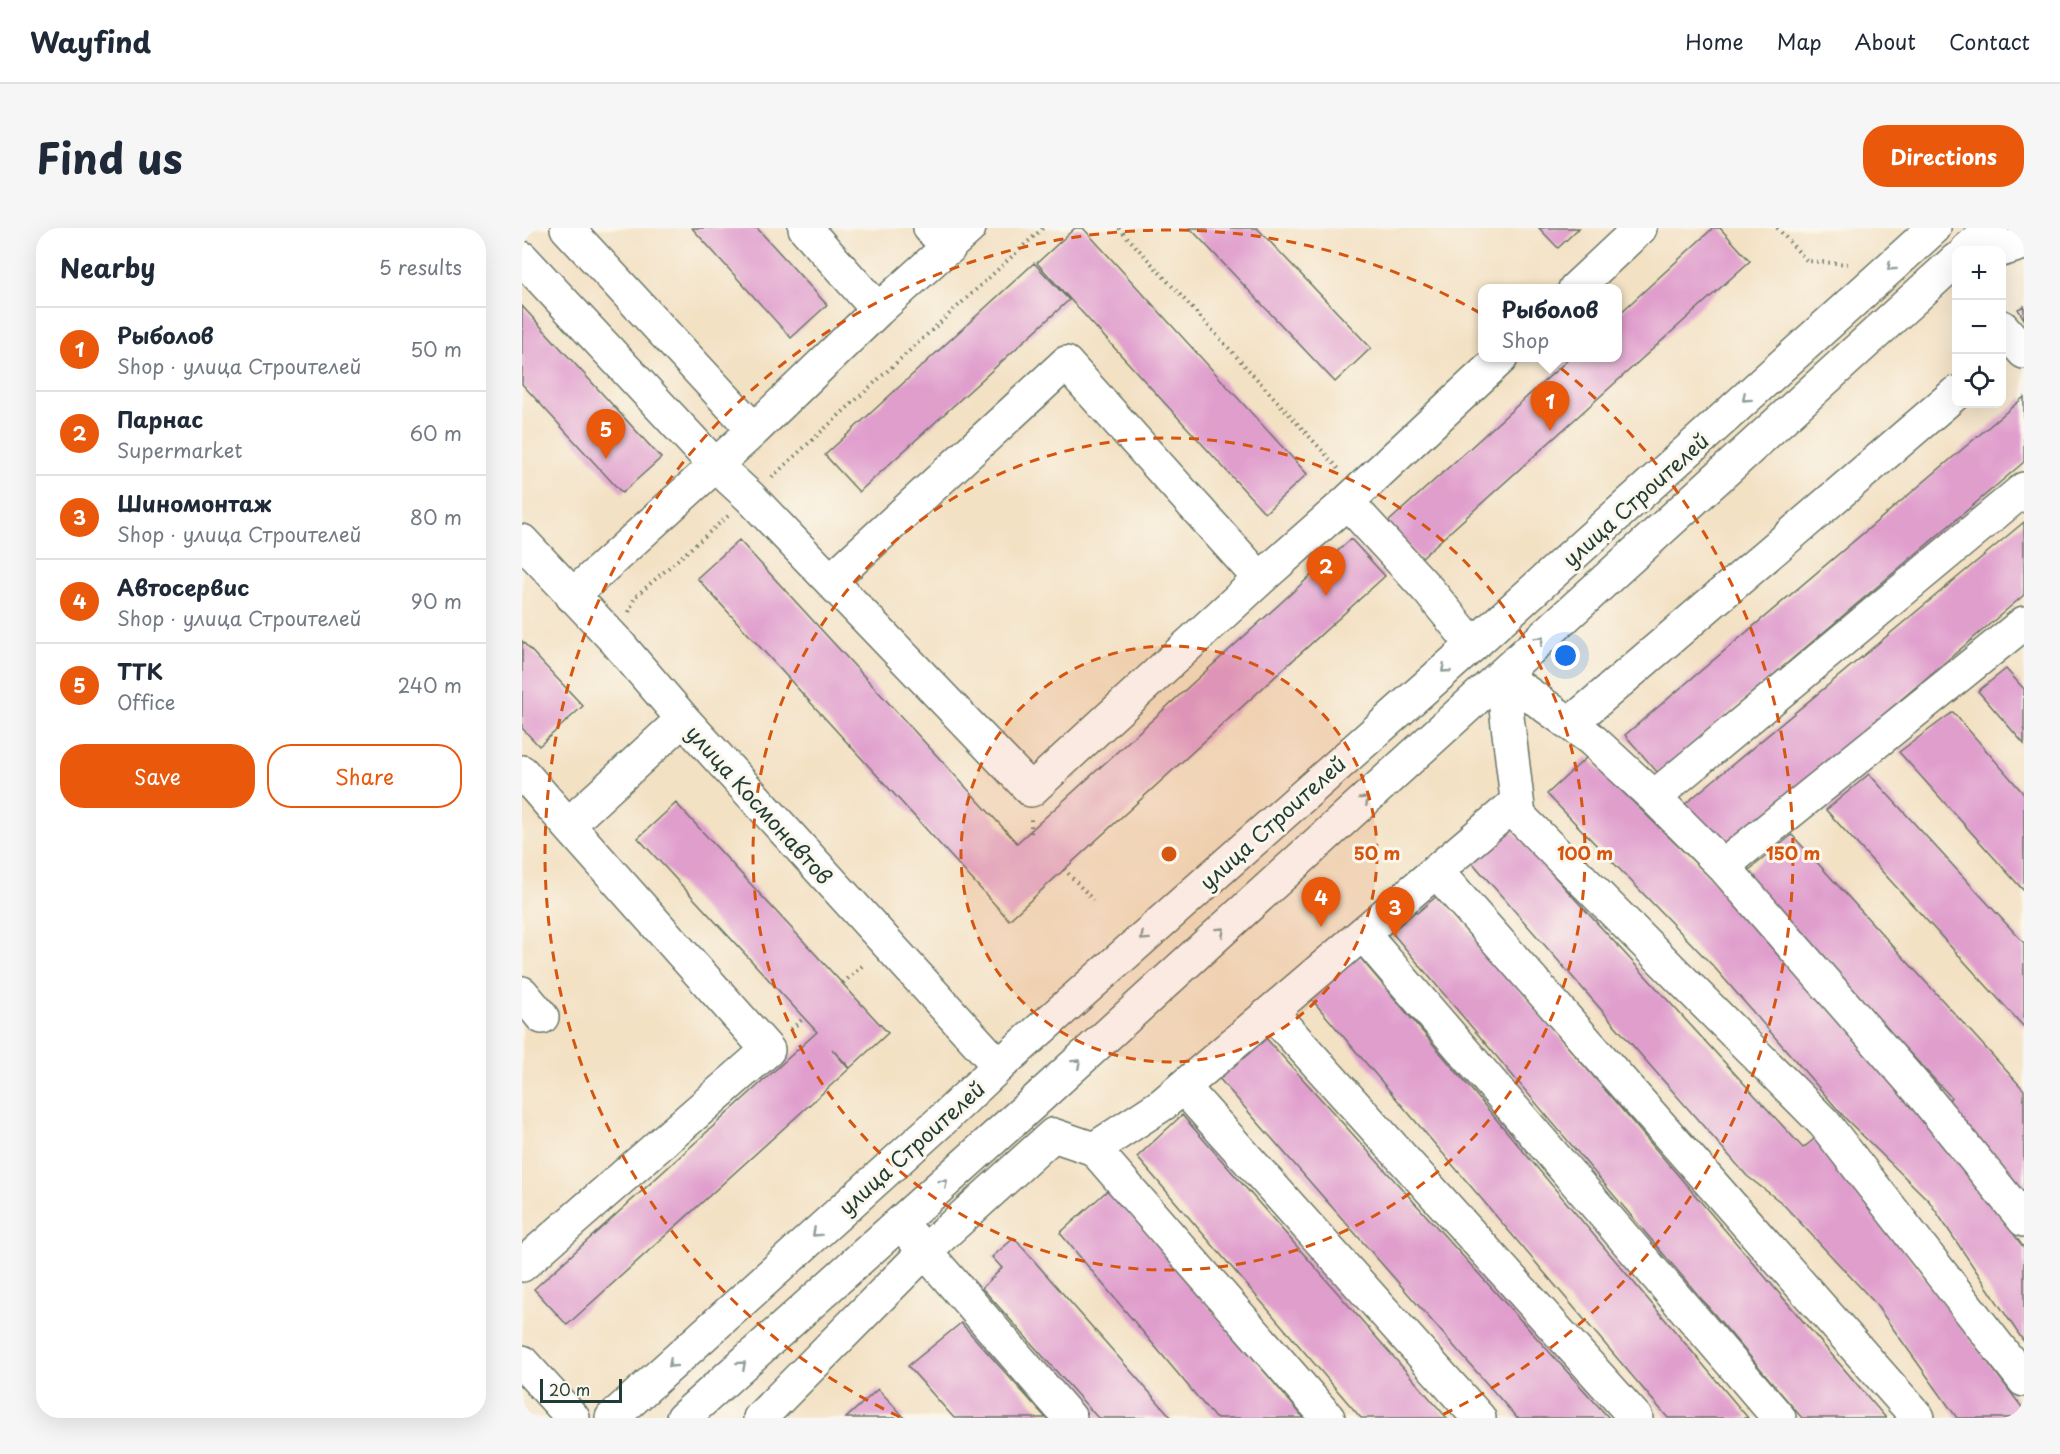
<!DOCTYPE html>
<meta charset="utf-8">
<style>
:root{--surface:#fff;--page:#f6f6f7;--text:#1f2937;--muted:#747a83;--line:#e0e1e3;--accent:#ea580c}
body{margin:0;font-family:"Playpen Sans",sans-serif;background:var(--page);color:var(--text)}
.controls{position:absolute;right:18px;top:18px;display:grid;overflow:hidden;border-radius:12px;box-shadow:0 6px 24px #0002}
.controls button{width:54px;height:54px;display:grid;place-items:center;padding:0;border:0;border-bottom:2px solid var(--line);background:var(--surface);color:var(--text);font:30px sans-serif}
.scale{position:absolute;left:18px;bottom:15px;width:82px;box-sizing:border-box;padding-left:6px;border:3px solid #1f3d34;border-top:0;font-size:16px;line-height:21px;white-space:nowrap;color:#1f3d34;-webkit-text-stroke:4px #fbf7ec;paint-order:stroke}
.you{position:absolute;left:1044px;top:428px;width:21px;height:21px;margin:-15px;border:4px solid #fff;border-radius:50%;background:#1a73e8;box-shadow:0 0 0 9px #1a73e833}
.badge{display:grid;place-items:center;width:39px;height:39px;border-radius:50%;background:var(--accent);color:#fff;font-size:20px;font-weight:700}
.pin{position:absolute;translate:-50% -50px;filter:drop-shadow(0 2px 3px #0008)}
.pin::after{content:'';position:absolute;top:32px;width:21px;height:18px;background:inherit;clip-path:polygon(0 0,100% 0,50% 100%)}
.popup{position:absolute;left:956px;top:56px;width:144px;height:78px;box-sizing:border-box;display:grid;place-content:center;border-radius:12px;background:var(--surface);filter:drop-shadow(0 2px 4px #0005);font-size:20px;white-space:nowrap;color:var(--muted)}
.popup b{font-size:22px;color:var(--text)}
.popup::after{content:'';position:absolute;left:50%;top:100%;margin-left:-12px;border:12px solid transparent;border-top-color:var(--surface)}
.list{margin:0;padding:0;list-style:none}
h2{display:flex;justify-content:space-between;align-items:center;height:78px;margin:0;padding:0 24px;font-size:26px}
h2 small{font-size:20px;font-weight:400;color:var(--muted)}
.list li{display:grid;grid-template-columns:39px 1fr auto;gap:18px;align-items:center;box-sizing:border-box;height:84px;padding:0 24px;border-top:2px solid var(--line)}
.list b{display:block;font-size:22px;white-space:nowrap}
.list p{margin:0;font-size:20px;white-space:nowrap;color:var(--muted)}
.list em{font-size:20px;font-style:normal;color:var(--muted)}
.actions{display:flex;gap:12px;padding:18px 24px}
.actions a{flex:1;padding:14px 0;border:2px solid var(--accent);border-radius:24px;text-align:center;font-size:21px;color:var(--accent)}
.actions .main{background:var(--accent);color:#fff}
.icon{flex:none;width:33px;height:33px;fill:none;stroke:currentColor;stroke-width:2;stroke-linecap:round;stroke-linejoin:round}
.map{position:relative;flex:none;width:1502px;height:1190px;overflow:hidden;border-radius:24px}
header{display:flex;align-items:center;gap:36px;box-sizing:border-box;height:84px;padding:0 30px;background:var(--surface);border-bottom:2px solid var(--line)}
header strong{font-size:28px}
nav{display:flex;gap:33px;margin-inline-start:auto;font-size:21px}
.intro{display:flex;align-items:center;justify-content:space-between;box-sizing:border-box;height:144px;padding:0 36px}
h1{margin:0;font-size:42px}
.button{padding:15px 27px;border-radius:24px;background:var(--accent);color:#fff;font-size:21px;font-weight:700}
main{display:flex;gap:36px;padding:0 36px}
aside{flex:1;background:var(--surface);border-radius:24px;box-shadow:0 6px 24px #0002}
.map>svg:first-child{display:block}
</style>
<header>
<strong>Wayfind</strong>
<nav><a>Home</a><a>Map</a><a>About</a><a>Contact</a></nav>
</header>
<div class="intro"><h1>Find us</h1><a class="button">Directions</a></div>
<main>
<aside>
<h2>Nearby<small>5 results</small></h2>
<ul class="list">
<li><span class="badge">1</span><div><b>Рыболов</b><p>Shop · улица Строителей</p></div><em>50 m</em></li>
<li><span class="badge">2</span><div><b>Парнас</b><p>Supermarket</p></div><em>60 m</em></li>
<li><span class="badge">3</span><div><b>Шиномонтаж</b><p>Shop · улица Строителей</p></div><em>80 m</em></li>
<li><span class="badge">4</span><div><b>Автосервис</b><p>Shop · улица Строителей</p></div><em>90 m</em></li>
<li><span class="badge">5</span><div><b>ТТК</b><p>Office</p></div><em>240 m</em></li>
</ul>
<div class="actions"><a class="main">Save</a><a>Share</a></div>
</aside>
<div class="map">
<svg width="1502" height="1190" viewBox="0 0 1502 1190">
<rect width="100%" height="100%" fill="#fbf7ec"/>
<filter id="ink" filterUnits="userSpaceOnUse"><feTurbulence type="fractalNoise" baseFrequency=".0167" numOctaves="2"/><feDisplacementMap in="SourceGraphic" scale="12" xChannelSelector="R" yChannelSelector="G"/><feConvolveMatrix kernelMatrix="1 2 1 2 8 2 1 2 1" color-interpolation-filters="sRGB"/></filter>
<filter id="wash" filterUnits="userSpaceOnUse"><feTurbulence type="fractalNoise" baseFrequency=".008" numOctaves="4" result="noise"/><feDisplacementMap in="SourceGraphic" scale="24" xChannelSelector="R" yChannelSelector="G"/><feGaussianBlur stdDeviation="1.35" result="paint"/><feColorMatrix in="noise" values="0 0 0 0 0 0 0 0 0 0 0 0 0 0 0 0 0 1.4 0 .05"/><feComposite in="paint" operator="in"/></filter>
<g filter="url(#wash)">
<rect width="100%" height="100%" fill="#f3e1c4"/>
<g id="blocks">
<path fill="#e09ecd" d="M170 0H235L305 77 269 110Z
M553 0H561L785 246 743 285 515 35Z
M668 0H735L849 120 813 154Z
M1017 0H1057L1036 20Z
M1191 0H1198L1228 33 898 331 865 295 1048 130H1096V87Z
M512 35 547 72 337 264 303 227Z
M0 78 139 230 100 265 0 156Z
M1502 78V91L1496 81Z
M1502 169V234L1136 545 1103 507Z
M1502 294V367L1200 624 1163 576Z
M829 311 863 348 487 692 175 350 217 312 495 615Z
M0 413 61 478 17 518 0 500Z
M1484 441 1502 461V516L1456 463Z
M1431 484 1502 566V663L1377 524Z
M1065 529 1239 699 1395 875 1502 1020V1114L1407 973 1324 891 1192 739 1025 566Z
M1347 546 1502 715V799L1304 582Z
M154 575 366 805 328 840 310 821 327 841 45 1097 12 1061 295 804 116 610Z
M987 599 1281 920 1296 908 1502 1182V1190H1435L1352 1074 1260 975 1225 948 948 632Z
M1270 607 1502 862V981L1420 884 1429 869 1221 647Z
M916 667 1364 1190H1280L861 694 885 673 895 685Z
M835 726 1226 1190H1146L786 767Z
M742 808 1087 1190H995L696 849Z
M660 887 925 1190H839L615 929Z
M587 961 782 1190H693L538 1005Z
M492 1010 650 1190H576L460 1060 480 1040 470 1029Z
M439 1095 524 1190H432L386 1138Z
M356 1161 383 1190H324Z"/>
</g>
</g>
<g filter="url(#ink)">
<use href="#blocks" fill-opacity="0" stroke="#697666" stroke-width="1.5"/>
<g fill="none" stroke-linecap="round" stroke-linejoin="round">
<defs>
<path id="minor" d="M45 0 232 202
M283 0 356 82
M408 0 427 20
M1479 22 1502 15
M0 30 193 237 228 269 509 562 738 351 825 274 907 363 951 417
M1053 61 1118 0
M1480 99 1502 124
M825 274 979 130
M0 313 94 413 161 491 477 838
M309 352 544 135 738 351
M50 368 232 202 356 82 447 0
M980 447 997 588 1302 895 1502 1152
M980 447 1068 510 1132 569 1201 638 1401 867 1502 992
M1048 496 1434 165
M0 544 46 597 161 491
M1132 569 1502 261
M1201 638 1502 395
M914 643 995 574
M841 706 1257 1190
M0 765 20 789
M749 784 1114 1190
M661 859 957 1190
M572 921 806 1190
M388 1006 548 1190
M0 1037 246 822 46 597
M0 1134 51 1190
M238 1190 403 1023 531 907 572 921 641 876 914 643 1396 1190"/>
<path id="major" d="M1445 22 1470 0
M90 1190 419 893 477 838 951 417 1412 0
M161 1190 512 874 1434 32"/>
</defs>
<use href="#minor" stroke="#697666" stroke-width="36"/>
<use href="#major" stroke="#697666" stroke-width="36"/>
<path stroke="#697666" stroke-width="4" stroke-dasharray="1.5 4.5" stroke-linecap="butt" d="M597 0 817 241
M1255 0 1285 33 1327 36
M250 249 521 0
M107 384 113 369 206 288
M509 605V590
M542 641 571 672
M321 755 341 737
M269 801 282 790"/>
<use href="#minor" stroke="#fff" stroke-width="33"/>
<use href="#major" stroke="#fff" stroke-width="33"/>
</g>
<defs><path id="oneway-chevron" d="M-2-3.5L2.5 0L-2 3.5" fill="none" stroke-width="1.6" stroke-linecap="round" stroke-linejoin="round" transform="scale(1.5)"/></defs>
<g stroke="#8f9e9a">
<use href="#oneway-chevron" transform="translate(1369 39) rotate(138)"/>
<use href="#oneway-chevron" transform="translate(1224 170) rotate(138)"/>
<use href="#oneway-chevron" transform="translate(1018 412) rotate(-42)"/>
<use href="#oneway-chevron" transform="translate(923 441) rotate(139)"/>
<use href="#oneway-chevron" transform="translate(843 572) rotate(-42)"/>
<use href="#oneway-chevron" transform="translate(699 703) rotate(-42)"/>
<use href="#oneway-chevron" transform="translate(622 709) rotate(138)"/>
<use href="#oneway-chevron" transform="translate(555 835) rotate(-42)"/>
<use href="#oneway-chevron" transform="translate(422 955) rotate(-42)"/>
<use href="#oneway-chevron" transform="translate(294 1005) rotate(138)"/>
<use href="#oneway-chevron" transform="translate(150 1136) rotate(138)"/>
<use href="#oneway-chevron" transform="translate(220 1137) rotate(-42)"/>
</g>
</g>
<circle cx="647" cy="626" r="208" fill="#d45610" fill-opacity=".12"/>
<g fill="none" stroke="#d45610" stroke-width="3" stroke-dasharray="10 8">
<circle cx="647" cy="626" r="208"/>
<circle cx="647" cy="626" r="416"/>
<path d="M378 1189A624 624 0 1 1 916 1189"/>
</g>
<g text-anchor="middle" dominant-baseline="central" stroke-width="6" stroke-linejoin="round" paint-order="stroke">
<g font-size="21" fill="#1f3d34" stroke="#fbf7ec">
<text transform="translate(1113 271) rotate(-42)">улица Строителей</text>
<text transform="translate(238 576) rotate(48)">улица Космонавтов</text>
<text transform="translate(750 594) rotate(-42)">улица Строителей</text>
<text transform="translate(389 919) rotate(-42)">улица Строителей</text>
</g>
</g>
<circle cx="647" cy="626" r="9" fill="#d45610" stroke="#fbf7ec" stroke-width="3"/>
<g font-size="18" text-anchor="middle" font-weight="bold" fill="#d45610" stroke="#fbf7ec" stroke-width="6" stroke-linejoin="round" paint-order="stroke">
<text x="855" y="632">50 m</text>
<text x="1063" y="632">100 m</text>
<text x="1271" y="632">150 m</text>
</g>
</svg>
<div class="controls">
<button>+</button>
<button>−</button>
<button><svg class="icon" aria-label="locate" viewBox="0 0 24 24"><circle cx="12" cy="12" r="6"/><path d="M12 2v4M12 18v4M2 12h4M18 12h4"/></svg></button>
</div>
<div class="scale">20 m</div>
<div class="you"></div>
<div class="pin badge" style="left:1028px;top:203px">1</div>
<div class="popup"><b>Рыболов</b>Shop</div>
<div class="pin badge" style="left:804px;top:368px">2</div>
<div class="pin badge" style="left:873px;top:709px">3</div>
<div class="pin badge" style="left:799px;top:699px">4</div>
<div class="pin badge" style="left:84px;top:231px">5</div>
</div>
</main>
